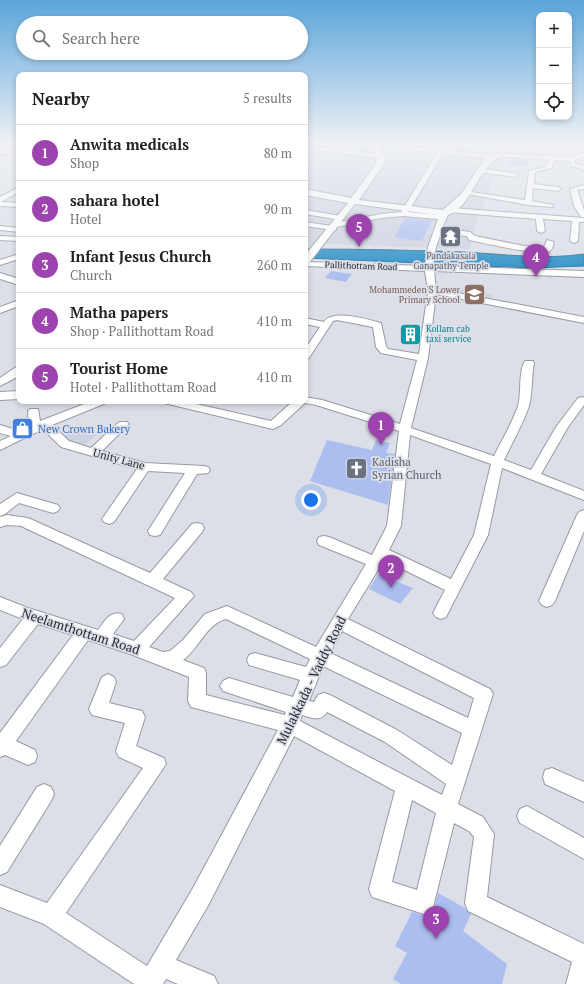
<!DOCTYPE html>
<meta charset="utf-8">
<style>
:root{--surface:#fff;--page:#f2f2f2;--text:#222;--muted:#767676;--line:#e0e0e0;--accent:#9c43ae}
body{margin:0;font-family:"PT Serif",serif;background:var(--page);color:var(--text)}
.controls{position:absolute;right:12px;top:12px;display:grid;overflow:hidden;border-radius:8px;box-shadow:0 2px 6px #0003}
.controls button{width:36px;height:36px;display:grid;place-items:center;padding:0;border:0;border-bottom:1px solid var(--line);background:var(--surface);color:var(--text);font:20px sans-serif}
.you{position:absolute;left:311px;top:500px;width:14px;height:14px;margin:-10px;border:3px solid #fff;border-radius:50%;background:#1a73e8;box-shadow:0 0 0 6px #1a73e833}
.badge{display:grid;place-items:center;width:26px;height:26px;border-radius:50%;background:var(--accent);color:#fff;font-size:13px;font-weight:700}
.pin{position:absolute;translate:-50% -33px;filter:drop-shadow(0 1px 2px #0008)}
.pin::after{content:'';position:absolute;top:21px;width:14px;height:12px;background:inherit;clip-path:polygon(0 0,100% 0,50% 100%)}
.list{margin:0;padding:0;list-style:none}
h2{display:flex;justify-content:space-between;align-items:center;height:52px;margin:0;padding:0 16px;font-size:17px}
h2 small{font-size:13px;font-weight:400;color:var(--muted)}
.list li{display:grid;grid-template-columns:26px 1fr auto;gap:12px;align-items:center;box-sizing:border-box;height:56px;padding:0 16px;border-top:1px solid var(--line)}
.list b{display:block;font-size:15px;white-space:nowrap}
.list p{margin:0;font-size:13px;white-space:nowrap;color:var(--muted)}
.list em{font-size:13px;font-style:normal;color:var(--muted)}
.icon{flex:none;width:22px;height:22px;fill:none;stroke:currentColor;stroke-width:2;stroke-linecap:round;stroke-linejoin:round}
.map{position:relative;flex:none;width:584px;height:984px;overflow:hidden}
.search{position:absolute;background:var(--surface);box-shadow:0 2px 6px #0003;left:16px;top:16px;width:292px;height:44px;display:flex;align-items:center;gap:10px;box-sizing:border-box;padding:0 14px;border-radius:22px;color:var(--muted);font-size:15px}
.panel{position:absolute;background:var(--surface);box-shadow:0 2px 6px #0003;left:16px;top:72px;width:292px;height:332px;border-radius:8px}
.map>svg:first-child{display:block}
</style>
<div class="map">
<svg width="584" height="984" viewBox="0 0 584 984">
<rect width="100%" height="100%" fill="#dcdfe8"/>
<path fill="#ccd2e0" d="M307 143H522L499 167 477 219 470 249 305 243V144Z
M459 289 492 295 489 301 457 295Z
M79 426 98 434 82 447 63 437Z"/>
<path fill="#298fc7" stroke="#287098" d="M305 249C358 249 410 250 463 252 504 254 543 260 584 254V266L531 268 305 258Z"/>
<path fill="#acbef0" d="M512 159 529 160 526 167 506 164Z
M405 218 432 220 422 241 394 237Z
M331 271 352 274 346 282 325 278Z
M327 440 372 450 376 440 390 443 386 453 395 454 388 505 310 481Z
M378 574 413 588 400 604 369 589Z
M438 893 465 908 471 914 463 931 507 964 502 984H401L393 979 407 953 395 946 412 912 424 915 433 912Z"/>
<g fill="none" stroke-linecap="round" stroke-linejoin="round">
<defs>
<path id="minor" d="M355 143H372L440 150 444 143H448L449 144 445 150 493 155 496 157 493 159 443 154 408 212 440 215 442 211H447V208H450L584 218V222H579L578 241 574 243 570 241 572 221 543 219 545 231 541 233 537 231 536 219 448 212 449 213 442 228 470 232 475 236 524 246 544 247 547 240 554 242C553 246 552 251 548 252 535 255 484 243 469 240L467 236 441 233 436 247 433 266 584 271V277L434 271 436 289 584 317V323L436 294 428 358 411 428 494 456C502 440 512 423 518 406 522 392 518 372 525 361H533L534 363C531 378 533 392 529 406 523 424 512 443 504 460L531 470 556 427 578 398 584 397V405L568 427 541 474 584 491V500L502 468 488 535 446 617 441 619 436 617 433 613 445 590 384 560 348 619 490 689 493 694 458 804 483 817 494 834 487 897 584 944V984H566L572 962 468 911 465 903 474 837 469 831 454 823 432 911 424 914 372 897 369 889 395 791 294 736 209 904 176 960 214 976 218 984H178L166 979 163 984H134L44 924 0 907V885L47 903 143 768 119 757 116 751 125 723 92 715 89 709 102 677 108 674 114 677 116 682 109 703 142 711 145 717 136 746 164 758 166 764 66 913 147 966 193 888 278 730 191 707 188 701 189 677 133 655 88 640 16 741 35 750 37 756 35 762 28 765 5 755 0 757V733L73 635 38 624 6 665 0 667V648L23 619 0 610V597L28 608 98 630C104 622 110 610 122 614L124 619 113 634 134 641 175 598 21 526 7 525 0 527V517L7 515 28 518 150 573 192 524 197 523 202 524 204 528 202 532 163 579 191 592 194 596 149 647 163 652 170 651 183 640 205 614 227 606 316 647 366 564 319 545 317 541 319 537 324 536 329 537 372 555 387 526 399 431 316 405 305 403 281 425 273 429 164 403 162 401H183L271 421 293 401H305V397L322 400 400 424 417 360 381 353 376 347 373 327 337 320 333 321 309 358 305 359V349L320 327 305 324V318L324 322C332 309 367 319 381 323L386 346 388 349 419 354 428 291 425 271 305 266V262L425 266 428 247 438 219 403 216 381 218 336 227V230H333L305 226V222L332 226 335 223 381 214 401 212 437 153ZM410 435 491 464 474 535 451 579 389 550 401 526ZM226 619 310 659 306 667 255 653 249 655 247 660 249 665 300 680 293 697 229 678 223 681 220 686 223 691 286 712 285 715 206 695V673L204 668 183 660C199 649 206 624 226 619ZM342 631 474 698 468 718 330 653ZM323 666 462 733 452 765 397 730 330 695 324 693 318 695 314 702 309 701ZM327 712 385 742 446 784 442 795 300 721 302 715C312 718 321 722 327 712ZM412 800 436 813 417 890 392 882Z
M509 143H515L501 156H497V154Z
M316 147 381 154 384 156 381 158 314 150V148Z
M550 157 555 158 552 168 535 172 534 184 558 187 561 189 558 191 533 188 532 201 553 205V207L528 205 462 193 465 191 525 200 529 171 546 167Z
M569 158H573L576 164 584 166V170L572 166Z
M481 169 515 173 518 175 515 177 479 172V170Z
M584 185V189L577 190 584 210V217H581L574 206 570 189Z
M19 187V192L1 202 19 203V207L0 206V197Z
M305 210 341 216 345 218 341 220 305 214Z
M0 226 19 228V232L0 230Z
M0 236 19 237V241L0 240Z
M19 254V259L0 265V260Z
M0 273 19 279V285L0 279Z
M19 300V306L0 313V307Z
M19 365V376L0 386V378Z
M92 401H108L106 403 52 425 69 441 91 448 119 422H127L129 424 102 451 145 463 204 466 208 467 210 470 208 473 197 474 160 535 155 536 150 535 148 531 185 473 148 471 114 522 109 524 104 522 102 519 137 469 61 447 43 429 0 450V441L11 436 0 433V425L20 431 29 426 28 411 30 409H38L40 421Z
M17 493 58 505 60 508 58 511 53 513 19 503 5 514 0 516V504Z
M584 510V531L555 601 552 605 547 607 542 605 539 601 577 515 579 512Z
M552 768 584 782V802L545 784 543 777 545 770Z
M44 784 51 787 54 794 51 801 7 872 0 875V846L37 787Z
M527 806 584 838V859L520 823 517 816 520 809Z"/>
<path id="major" d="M370 143H377L385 156 384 164 359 200 443 210 461 194 486 157 496 153 570 157 584 152V157L571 161 500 157C476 167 473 209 445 216L355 204 309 263 305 264V255L348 203 305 195V189L351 198 376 164 377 156Z
M19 148V152L0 155V151Z
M19 391V399L0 400V392Z"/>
</defs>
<use href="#minor" stroke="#979aa2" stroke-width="2"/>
<use href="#major" stroke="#979aa2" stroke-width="2"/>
<use href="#minor" fill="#fff" fill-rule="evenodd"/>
<use href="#major" fill="#fff" fill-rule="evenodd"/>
</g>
<linearGradient id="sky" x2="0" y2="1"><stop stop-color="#5ba5db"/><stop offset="0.51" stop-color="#eff1f5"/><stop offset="1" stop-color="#eff1f5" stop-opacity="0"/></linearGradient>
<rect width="584" height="280" fill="url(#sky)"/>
<defs>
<symbol id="temple-square" viewBox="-11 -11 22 22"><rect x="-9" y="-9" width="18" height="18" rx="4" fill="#6b7280" stroke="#dcdfe8"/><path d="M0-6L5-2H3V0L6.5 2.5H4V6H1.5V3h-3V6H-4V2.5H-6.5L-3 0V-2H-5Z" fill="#fff"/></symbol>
<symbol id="school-square" viewBox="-11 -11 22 22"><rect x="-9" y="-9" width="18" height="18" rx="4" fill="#8d6e63" stroke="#dcdfe8"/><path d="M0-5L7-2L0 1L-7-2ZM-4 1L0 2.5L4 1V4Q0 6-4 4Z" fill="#fff"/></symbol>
<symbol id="building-square" viewBox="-11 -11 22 22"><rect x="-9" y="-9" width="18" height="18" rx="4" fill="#0f9aa8" stroke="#dcdfe8"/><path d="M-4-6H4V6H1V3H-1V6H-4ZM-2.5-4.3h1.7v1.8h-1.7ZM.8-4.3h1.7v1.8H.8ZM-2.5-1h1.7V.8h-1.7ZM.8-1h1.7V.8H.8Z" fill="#fff"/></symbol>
<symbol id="shop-square" viewBox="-11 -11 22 22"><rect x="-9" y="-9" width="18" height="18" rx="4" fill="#3f7fe0" stroke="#dcdfe8"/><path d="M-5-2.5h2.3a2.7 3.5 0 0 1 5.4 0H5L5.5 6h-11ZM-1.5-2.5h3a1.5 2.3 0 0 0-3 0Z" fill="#fff"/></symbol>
<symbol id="church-square" viewBox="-11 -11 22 22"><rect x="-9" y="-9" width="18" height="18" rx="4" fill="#6b7280" stroke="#dcdfe8"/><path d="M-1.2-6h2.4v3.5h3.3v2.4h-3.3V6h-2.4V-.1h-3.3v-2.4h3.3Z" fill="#fff"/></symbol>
</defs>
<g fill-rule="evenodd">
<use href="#temple-square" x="438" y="224" width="25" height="25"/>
<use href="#school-square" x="462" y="282" width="25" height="25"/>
<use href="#building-square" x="398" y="322" width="25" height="25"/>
<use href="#shop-square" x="10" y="416" width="25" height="25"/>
<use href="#church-square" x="344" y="456" width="25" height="25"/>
</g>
<g text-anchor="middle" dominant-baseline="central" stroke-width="3.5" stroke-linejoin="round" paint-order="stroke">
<g font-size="9" fill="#5b616d" stroke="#dcdfe8">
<text x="451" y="256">Pandakasala<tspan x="451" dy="10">Ganapathy Temple</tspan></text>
</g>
<g font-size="9" fill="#26282b" stroke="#dcdfe8">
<text transform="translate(361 266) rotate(2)">Pallithottam Road</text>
</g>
<g font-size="9" fill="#785e54" stroke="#dcdfe8" text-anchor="end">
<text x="460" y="290">Mohammeden'S Lower<tspan x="460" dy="10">Primary School</tspan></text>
</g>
<g font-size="9" fill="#0d838f" stroke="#dcdfe8" text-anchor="start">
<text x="426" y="329">Kollam cab<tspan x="426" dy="10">taxi service</tspan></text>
</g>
<g font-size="11" fill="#366cbe" stroke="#dcdfe8" text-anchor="start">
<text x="38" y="429">New Crown Bakery</text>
</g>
<g font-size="11" fill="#26282b" stroke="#dcdfe8">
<text transform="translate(119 459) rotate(15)">Unity Lane</text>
</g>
<g font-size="11" fill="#5b616d" stroke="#dcdfe8" text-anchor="start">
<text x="372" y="462">Kadisha<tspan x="372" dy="13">Syrian Church</tspan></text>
</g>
<g font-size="13" fill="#26282b" stroke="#dcdfe8">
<text transform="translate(81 631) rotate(18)">Neelamthottam Road</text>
<text transform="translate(311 680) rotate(-64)">Mulakkada - Vaddy Road</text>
</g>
</g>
</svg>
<div class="controls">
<button>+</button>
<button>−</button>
<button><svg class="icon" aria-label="locate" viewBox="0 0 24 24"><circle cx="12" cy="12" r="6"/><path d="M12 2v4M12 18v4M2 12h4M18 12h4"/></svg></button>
</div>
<div class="you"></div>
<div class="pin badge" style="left:381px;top:445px">1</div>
<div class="pin badge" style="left:391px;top:588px">2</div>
<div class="pin badge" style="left:436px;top:939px">3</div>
<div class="pin badge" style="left:536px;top:277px">4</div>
<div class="pin badge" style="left:359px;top:247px">5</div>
<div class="search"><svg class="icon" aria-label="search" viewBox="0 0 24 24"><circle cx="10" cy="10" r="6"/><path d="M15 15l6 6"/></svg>Search here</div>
<section class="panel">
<h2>Nearby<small>5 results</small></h2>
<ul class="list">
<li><span class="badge">1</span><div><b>Anwita medicals</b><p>Shop</p></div><em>80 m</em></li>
<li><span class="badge">2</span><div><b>sahara hotel</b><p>Hotel</p></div><em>90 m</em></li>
<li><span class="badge">3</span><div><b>Infant Jesus Church</b><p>Church</p></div><em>260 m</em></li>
<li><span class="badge">4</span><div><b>Matha papers</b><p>Shop · Pallithottam Road</p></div><em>410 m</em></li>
<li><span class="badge">5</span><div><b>Tourist Home</b><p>Hotel · Pallithottam Road</p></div><em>410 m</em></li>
</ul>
</section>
</div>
